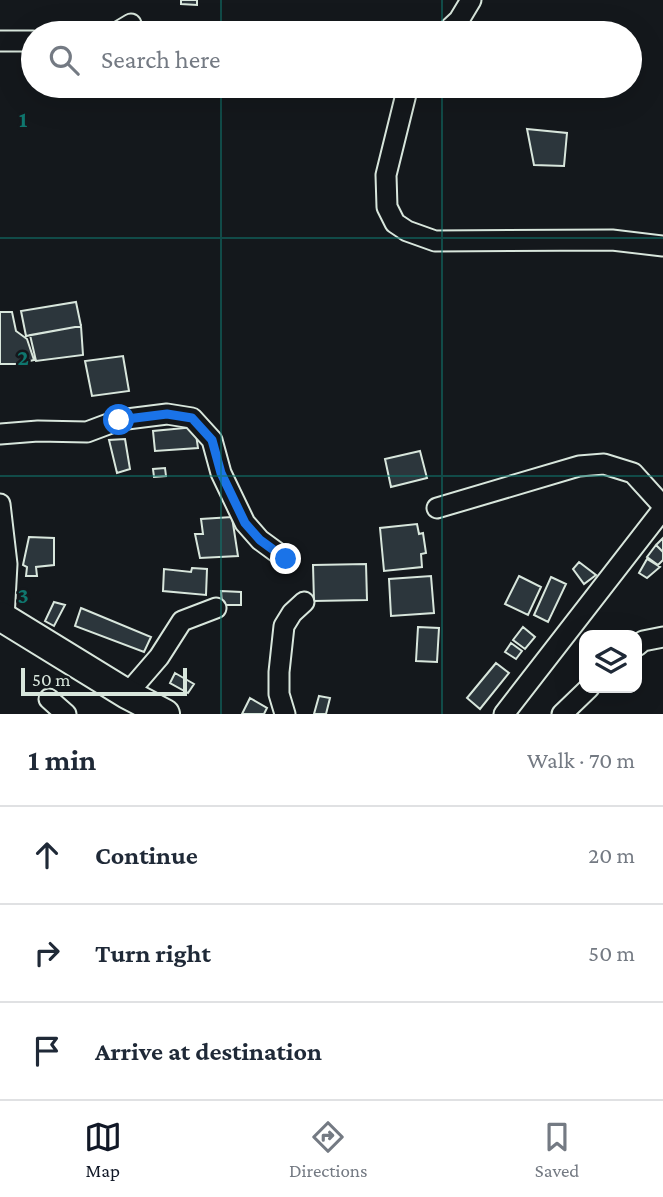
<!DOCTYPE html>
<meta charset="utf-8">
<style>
:root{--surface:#fff;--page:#f6f6f7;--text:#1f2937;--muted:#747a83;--line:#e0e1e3;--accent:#111827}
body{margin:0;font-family:"Crimson Pro",serif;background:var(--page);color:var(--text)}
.controls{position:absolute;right:21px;bottom:21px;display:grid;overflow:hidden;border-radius:14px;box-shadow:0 7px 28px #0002}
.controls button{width:63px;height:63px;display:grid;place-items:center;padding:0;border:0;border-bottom:2px solid var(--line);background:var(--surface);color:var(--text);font:35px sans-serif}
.scale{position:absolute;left:21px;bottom:18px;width:166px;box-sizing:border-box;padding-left:7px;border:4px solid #d8e6dc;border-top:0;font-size:19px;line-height:24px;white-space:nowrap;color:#d8e6dc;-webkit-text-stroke:5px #14181c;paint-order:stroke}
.stop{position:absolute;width:21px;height:21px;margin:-16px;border:5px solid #1a73e8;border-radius:50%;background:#fff}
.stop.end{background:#1a73e8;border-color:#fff;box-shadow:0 2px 7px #0008}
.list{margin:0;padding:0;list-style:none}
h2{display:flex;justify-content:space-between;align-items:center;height:91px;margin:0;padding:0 28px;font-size:30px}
h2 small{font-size:23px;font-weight:400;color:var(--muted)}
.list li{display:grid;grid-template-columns:46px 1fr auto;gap:21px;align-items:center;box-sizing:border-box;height:98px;padding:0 28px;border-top:2px solid var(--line)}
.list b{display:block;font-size:26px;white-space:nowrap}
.list em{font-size:23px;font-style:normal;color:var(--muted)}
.icon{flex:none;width:38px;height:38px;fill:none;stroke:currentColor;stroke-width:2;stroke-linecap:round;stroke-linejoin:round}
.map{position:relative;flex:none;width:663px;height:714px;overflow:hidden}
.search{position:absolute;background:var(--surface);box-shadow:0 7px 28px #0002;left:21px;right:21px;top:21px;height:77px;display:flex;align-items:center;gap:18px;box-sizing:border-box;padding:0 24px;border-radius:38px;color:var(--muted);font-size:26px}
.sheet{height:385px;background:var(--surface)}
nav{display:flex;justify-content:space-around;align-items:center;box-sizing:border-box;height:98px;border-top:2px solid var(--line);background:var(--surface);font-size:19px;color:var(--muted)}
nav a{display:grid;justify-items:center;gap:4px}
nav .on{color:var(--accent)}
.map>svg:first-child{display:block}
</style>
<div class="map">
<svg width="663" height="714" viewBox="0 0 663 714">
<rect width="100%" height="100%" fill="#14181c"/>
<path fill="#2c363c" stroke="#d8e6dc" stroke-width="2" d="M181 0H197V5L181 4Z
M527 129 567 133 564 166 534 165Z
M76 302 81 326 26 336 21 311Z
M0 312H12L16 331 27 339 34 360 17 364H0Z
M81 326 83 355 36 361 30 335Z
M123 356 129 391 92 396 85 361Z
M195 427 198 448 155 451 153 431Z
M125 439 130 469 117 473 109 440Z
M420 451 427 478 391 487 385 459Z
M165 468 166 476 154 477 153 469Z
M232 517 238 556 200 558 195 534H203L201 519Z
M417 524 419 534 423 533 426 553 421 554 422 567 384 571 380 528Z
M29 537 54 538V565L36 567 37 576H26L27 567 23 565Z
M663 538V552L656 545Z
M656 545 663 552V560L658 565 647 557Z
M647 559 660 567 647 578 639 573Z
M579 562 596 575 584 584 573 569Z
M366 564 367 600 314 601 313 565Z
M192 568 207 569 206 595 163 591 164 569 191 572Z
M431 576 434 613 391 616 389 579Z
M519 576 541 587 528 615 505 604Z
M551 577 566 584 548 622 534 615Z
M221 591 241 592V605H222Z
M54 602 65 605 54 626 45 621Z
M81 608 151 637 144 652 75 626Z
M418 627 439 628 437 662 416 661Z
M523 627 535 637 525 649 513 640Z
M511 643 522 651 516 659 505 652Z
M496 663 509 673 480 709 467 698Z
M175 673 194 684 188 693 170 683Z
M319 696 330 698 326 714H314Z
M250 698 267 708 264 714H242Z"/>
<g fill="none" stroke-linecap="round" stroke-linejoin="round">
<defs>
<path id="minor" d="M116 33 131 24
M445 33 459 20 471 0
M0 41H33
M408 86 386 175 387 207 395 223 407 231 435 241 612 240 663 246
M0 434 38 431 87 432 119 420 167 414 192 418 212 440 221 473 245 523 260 540 286 559
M0 504 7 564 4 618
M437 508 579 466 604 464 633 473 663 506
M637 646 643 641 663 637
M127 694 159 657 182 621 216 608
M49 699 66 714
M285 714 279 694V672L284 626 292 613 304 602
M504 714 663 509
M562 714 589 688"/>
<path id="secondary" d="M0 616 127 694 165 714"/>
</defs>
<use href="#minor" stroke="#d8e6dc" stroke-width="23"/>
<use href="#secondary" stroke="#d8e6dc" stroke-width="32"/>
<use href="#minor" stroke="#14181c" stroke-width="19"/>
<use href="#secondary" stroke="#14181c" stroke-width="28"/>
</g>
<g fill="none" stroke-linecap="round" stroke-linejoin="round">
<path stroke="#1a73e8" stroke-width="9" d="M119 420 167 414 192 418 212 440 221 473 245 523 260 540 286 559"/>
</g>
<path fill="none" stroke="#0f766e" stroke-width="2" stroke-opacity="0.55" d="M221 0V33M442 0V33M221 86V714M442 86V714M0 238H663M0 476H663"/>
<g font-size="23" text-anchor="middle" font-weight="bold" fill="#0f766e" stroke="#14181c" stroke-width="5" stroke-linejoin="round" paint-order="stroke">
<text x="23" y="127">1</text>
<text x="23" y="365">2</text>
<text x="23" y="603">3</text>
</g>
</svg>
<div class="controls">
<button><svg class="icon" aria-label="layers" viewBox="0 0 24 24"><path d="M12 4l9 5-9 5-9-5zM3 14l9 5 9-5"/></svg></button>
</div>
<div class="scale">50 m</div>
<div class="stop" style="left:119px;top:420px"></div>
<div class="stop end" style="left:286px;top:559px"></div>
<div class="search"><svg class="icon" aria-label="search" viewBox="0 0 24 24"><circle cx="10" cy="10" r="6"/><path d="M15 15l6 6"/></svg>Search here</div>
</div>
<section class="sheet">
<h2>1 min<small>Walk · 70 m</small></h2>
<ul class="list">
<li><svg class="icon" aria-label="ahead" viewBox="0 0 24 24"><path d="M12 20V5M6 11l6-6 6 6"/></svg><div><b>Continue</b></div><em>20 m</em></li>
<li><svg class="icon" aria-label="right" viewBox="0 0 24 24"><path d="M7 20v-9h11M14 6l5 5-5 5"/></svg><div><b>Turn right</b></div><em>50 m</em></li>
<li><svg class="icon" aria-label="arrive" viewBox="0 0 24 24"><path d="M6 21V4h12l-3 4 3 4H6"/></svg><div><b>Arrive at destination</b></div></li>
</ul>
</section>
<nav>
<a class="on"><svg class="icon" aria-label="map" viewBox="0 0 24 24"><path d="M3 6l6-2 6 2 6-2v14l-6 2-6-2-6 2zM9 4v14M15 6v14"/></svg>Map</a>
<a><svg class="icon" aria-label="directions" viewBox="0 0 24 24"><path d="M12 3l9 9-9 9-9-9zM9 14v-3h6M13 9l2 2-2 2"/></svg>Directions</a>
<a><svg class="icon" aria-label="saved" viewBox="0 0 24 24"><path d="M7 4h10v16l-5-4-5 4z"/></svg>Saved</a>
</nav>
